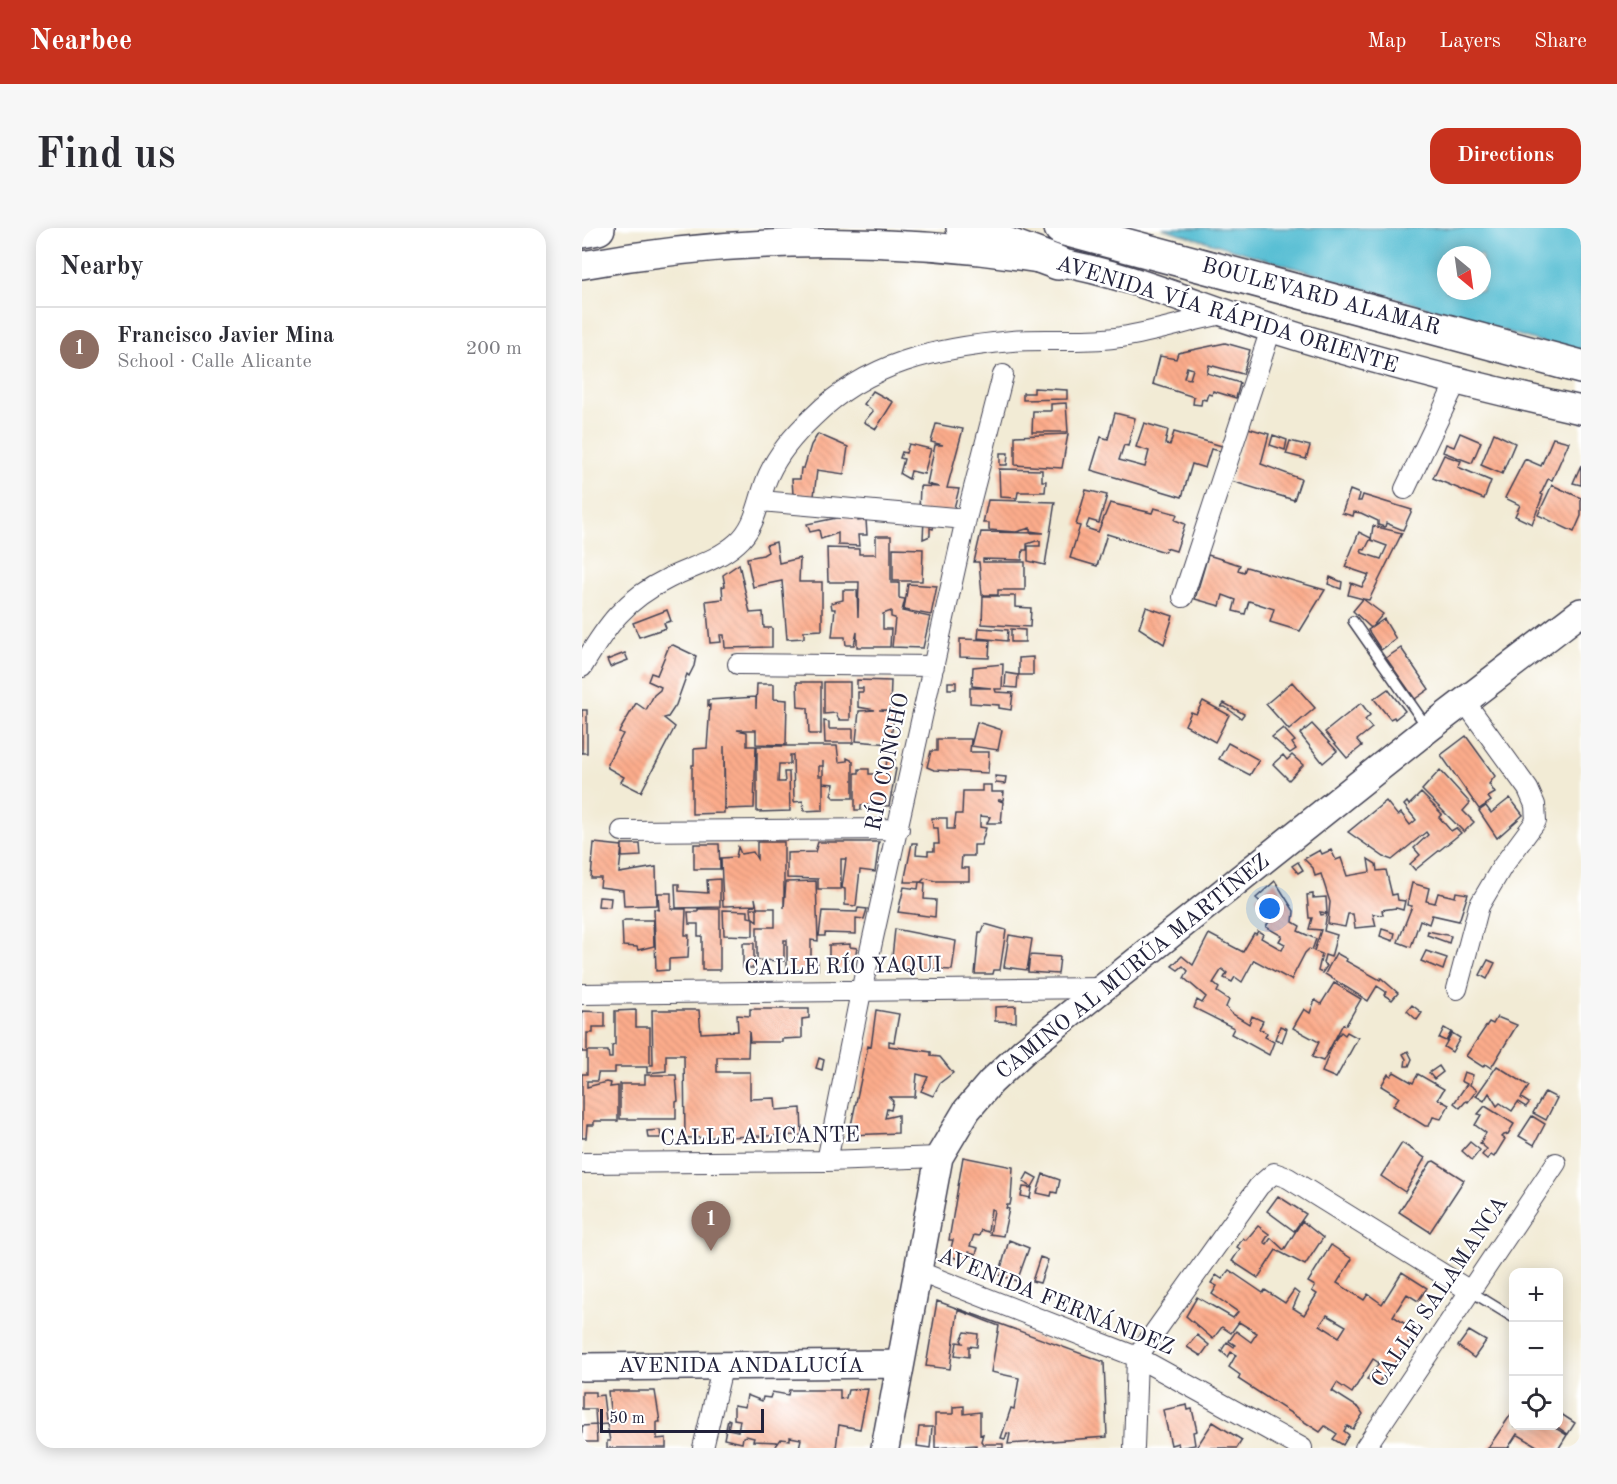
<!DOCTYPE html>
<meta charset="utf-8">
<style>
:root{--surface:#fff;--page:#f7f7f7;--text:#2b2b33;--muted:#7c7c81;--line:#e1e1e2;--accent:#c8321e}
body{margin:0;font-family:"Old Standard TT",serif;background:var(--page);color:var(--text)}
.controls{position:absolute;right:18px;bottom:18px;display:grid;overflow:hidden;border-radius:12px;box-shadow:0 3px 15px #0003}
.controls button{width:54px;height:54px;display:grid;place-items:center;padding:0;border:0;border-bottom:2px solid var(--line);background:var(--surface);color:var(--text);font:30px sans-serif}
.compass{position:absolute;left:855px;top:18px;width:54px;height:54px;border-radius:50%;background:var(--surface);box-shadow:0 3px 15px #0003;rotate:151deg}
.scale{position:absolute;left:18px;bottom:15px;width:164px;box-sizing:border-box;padding-left:6px;border:3px solid #22223b;border-top:0;font-size:16px;line-height:21px;white-space:nowrap;color:#22223b;-webkit-text-stroke:4px #fff;paint-order:stroke}
.you{position:absolute;left:688px;top:681px;width:21px;height:21px;margin:-15px;border:4px solid #fff;border-radius:50%;background:#1a73e8;box-shadow:0 0 0 9px #1a73e833}
.badge{display:grid;place-items:center;width:39px;height:39px;border-radius:50%;background:var(--accent);color:#fff;font-size:20px;font-weight:700}
.pin{position:absolute;translate:-50% -50px;filter:drop-shadow(0 2px 3px #0008)}
.pin::after{content:'';position:absolute;top:32px;width:21px;height:18px;background:inherit;clip-path:polygon(0 0,100% 0,50% 100%)}
.list{margin:0;padding:0;list-style:none}
h2{display:flex;justify-content:space-between;align-items:center;height:78px;margin:0;padding:0 24px;font-size:26px}
h2 small{font-size:20px;font-weight:400;color:var(--muted)}
.list li{display:grid;grid-template-columns:39px 1fr auto;gap:18px;align-items:center;box-sizing:border-box;height:84px;padding:0 24px;border-top:2px solid var(--line)}
.list b{display:block;font-size:22px;white-space:nowrap}
.list p{margin:0;font-size:20px;white-space:nowrap;color:var(--muted)}
.list em{font-size:20px;font-style:normal;color:var(--muted)}
.icon{flex:none;width:33px;height:33px;fill:none;stroke:currentColor;stroke-width:2;stroke-linecap:round;stroke-linejoin:round}
.map{position:relative;flex:none;width:999px;height:1220px;overflow:hidden;border-radius:18px}
header{display:flex;align-items:center;gap:36px;box-sizing:border-box;height:84px;padding:0 30px;background:var(--accent);color:#fff}
header strong{font-size:28px}
nav{display:flex;gap:33px;margin-inline-start:auto;font-size:21px}
.intro{display:flex;align-items:center;justify-content:space-between;box-sizing:border-box;height:144px;padding:0 36px}
h1{margin:0;font-size:42px}
.button{padding:15px 27px;border-radius:18px;background:var(--accent);color:#fff;font-size:21px;font-weight:700}
main{display:flex;gap:36px;padding:0 36px}
aside{flex:1;background:var(--surface);border-radius:18px;box-shadow:0 3px 15px #0003}
.map>svg:first-child{display:block}
</style>
<header>
<strong>Nearbee</strong>
<nav><a>Map</a><a>Layers</a><a>Share</a></nav>
</header>
<div class="intro"><h1>Find us</h1><a class="button">Directions</a></div>
<main>
<aside>
<h2>Nearby<small></small></h2>
<ul class="list">
<li><span class="badge" style="background:#8d6e63">1</span><div><b>Francisco Javier Mina</b><p>School · Calle Alicante</p></div><em>200 m</em></li>
</ul>
</aside>
<div class="map">
<svg width="999" height="1220" viewBox="0 0 999 1220">
<defs>
<pattern id="building-back-hatch" width="6" height="6" patternUnits="userSpaceOnUse" patternTransform="scale(1.5)"><rect width="6" height="6" fill="#fcac8b"/><path d="M-1 5l2 2M0 0l6 6M5-1l2 2" fill="none" stroke="#d89479"/></pattern>
</defs>
<rect width="100%" height="100%" fill="#fff"/>
<filter id="ink" filterUnits="userSpaceOnUse"><feTurbulence type="fractalNoise" baseFrequency=".0167" numOctaves="2"/><feDisplacementMap in="SourceGraphic" scale="12" xChannelSelector="R" yChannelSelector="G"/><feConvolveMatrix kernelMatrix="1 2 1 2 8 2 1 2 1" color-interpolation-filters="sRGB"/></filter>
<filter id="wash" filterUnits="userSpaceOnUse"><feTurbulence type="fractalNoise" baseFrequency=".008" numOctaves="4" result="noise"/><feDisplacementMap in="SourceGraphic" scale="24" xChannelSelector="R" yChannelSelector="G"/><feGaussianBlur stdDeviation="1.35" result="paint"/><feColorMatrix in="noise" values="0 0 0 0 0 0 0 0 0 0 0 0 0 0 0 0 0 1.4 0 .05"/><feComposite in="paint" operator="in"/></filter>
<g filter="url(#wash)">
<rect width="100%" height="100%" fill="#f2ebd5"/>
<path fill="#55bdd3" stroke="#3c7087" stroke-width="1.5" fill-rule="evenodd" d="M580 0H999V126ZM864 27H900V63H864Z"/>
<g id="blocks">
<path fill="url(#building-back-hatch)" fill-rule="evenodd" d="M643 115 668 122 661 146 627 137 625 145 658 155 654 170 631 163 630 167 626 166 624 172 620 171 619 177 611 176 612 169 571 156 578 128 594 131 596 125ZM605 139 611 141 608 151 602 150Z
M452 160 485 162V171L441 172V165H452Z
M291 163 311 174 294 201 282 194 291 183 282 176Z
M484 175 486 204H450L451 183H469V176Z
M533 185 553 190 546 218 542 217 537 232 563 239 567 223 554 219 562 195 586 202 583 216 588 217 592 204 640 218 638 223 629 221 623 240 610 236 600 269 509 242 519 209 526 211Z
M354 196 381 201 365 260 377 261 371 284 337 283 338 258 357 259 345 256 353 217H361L349 214Z
M666 200 687 206 679 236 719 251 712 272 649 253Z
M878 205 899 214 890 235 861 224 864 216 872 219Z
M912 205 933 215 920 246 899 237Z
M236 206 266 219 262 246 235 242 232 268 211 266 210 251H218L219 240H222L229 217Z
M486 206 480 240 433 237V208Z
M691 207 705 212 703 222 688 217Z
M971 210 987 214 970 252 966 251 959 266 961 267 950 296 933 288 938 277 923 270 943 231 959 238Z
M708 213 728 218 724 231 704 226Z
M327 216 349 221 342 246 329 243 327 251 318 246 322 231 318 230 320 224 324 225Z
M418 225H426L425 237H418Z
M862 227 879 233 876 239 909 253 902 271 851 250Z
M999 237V257L991 255Z
M417 241 460 242V253H464L463 264H436L435 270 418 269Z
M970 257 999 270V288L992 304 956 287Z
M504 262 525 267 517 295 507 292 504 300 516 304 528 275 570 285 572 280 595 286 593 292 603 296 594 323 584 320 583 324 525 306 515 338 488 330 498 298 494 297Z
M768 262 778 266 776 273H779L781 267 830 282 821 302 804 295 803 299 796 297V293L779 285 772 284 771 288 760 285Z
M406 272 473 274 463 337 446 333V318H458V313H454L445 316V322H441L440 332 401 331V334H443V362H416V367H400L397 334H392L399 304 462 305 448 303V300L434 304 407 302V295H401Z
M259 289H276V293L284 292 285 307H276L277 318 256 317V305L239 311 237 302 228 304 225 296Z
M342 291 352 297 351 301 348 300V308L341 311Z
M791 298 820 305 787 372 781 371 801 386 789 400 802 391 814 411 799 422 786 402 789 400 771 383 781 371 766 367 769 355 780 359 787 347 763 339 777 304 789 310 783 322 779 321 780 325 799 331 805 318 789 312Z
M294 308H309V355H317V370L323 371 320 383 348 389 341 420 310 419 313 390 309 389V383L301 386V401H309L308 419H275V404L272 417H264L263 409H250L253 381H250L249 375 261 372V362H275L276 389 277 354H246L245 320 277 321V326H294Z
M194 314 197 335 218 330 217 354H240V402L222 403V410L205 411 200 353 171 359 165 330 181 327 186 324 184 317Z
M311 320 341 321 340 353H311Z
M626 327 658 337 656 342 662 344 664 339 743 362 718 403 688 394 692 381 667 373 663 386 651 383 654 372 641 367 638 378 613 371Z
M157 336 168 385 181 384 182 400H190V419L143 420 142 407H138L139 414 128 415 124 373 141 371 140 359 143 358 141 347Z
M748 349 760 354 759 361 746 356Z
M326 356 355 358 349 387 322 382Z
M401 368H433V379L449 380 448 399 400 396Z
M564 379 591 388 582 416 557 400Z
M85 382 89 393 82 395 84 400 57 409 51 395Z
M397 400 426 402 425 413 396 410Z
M429 401 443 402V414H429Z
M378 411 408 412 407 430 378 429Z
M91 417 114 428 112 438 107 448 105 446 94 477 86 489 82 490 93 499 59 564 39 554 42 549 26 540 25 536 41 506 37 504 54 475 64 482 72 467 78 462 79 459 66 453 69 445 75 447 87 418Z
M819 420 847 461 833 471 804 430Z
M43 425 46 432 28 439 25 432Z
M451 429V447H437V430Z
M421 436 420 461H413L414 464 431 465 429 482 417 480V477L388 475V460H409L390 458 391 439Z
M424 445 436 447 435 460 423 459Z
M275 452 309 453 308 482H297L313 483 308 516 274 513 277 483 293 482 276 479V464H281V460H275Z
M215 454H239V506H227L226 480 216 479Z
M242 454H268V492H257L254 485 242 486Z
M366 454H374V461H366Z
M710 454 733 480 707 502 684 476Z
M175 456H192V471L205 472 204 517 174 516V502H155L165 504V518H174L172 580 143 581 142 518V585L110 586V537H112V521L125 520 128 477 126 478V472L174 469V480Z
M806 461 823 483 813 491 812 489 808 491 792 471Z
M621 473 647 487 633 514 603 497 609 484 614 486Z
M642 475 662 486 659 490 643 479H639Z
M779 475 788 487 783 492 790 500 775 512 780 518 765 530 743 504Z
M0 482H5V525H0Z
M242 493 247 494V501H271V515H243Z
M395 494 420 502 416 522 389 518Z
M730 496 755 523 741 535 718 506Z
M701 500 713 513 710 515 714 521 708 525 690 509Z
M884 508 913 548 907 556 913 565 906 569 909 573 897 581 859 527Z
M355 511H389L388 524H407L406 545 352 542 345 539 349 523H355Z
M646 515 677 532 668 547 637 531Z
M175 518H255L257 534 265 533V530L271 533V570H252L249 567 252 556 241 555V533V538H237V548H241V582L222 583 221 573 212 574 211 527H208V536H197L196 554H203L202 544H207L208 583 175 584Z
M701 527 705 532 710 527 721 537 707 552 691 536Z
M305 531 313 532 311 540 314 541 307 578 279 577V582H273V545H277V541H287V546H297L299 538 304 539Z
M858 542 888 575 881 583 892 594 882 604 840 562Z
M413 548 424 549 423 556 414 555Z
M400 557H409V564H422L421 572H416L421 574 419 595H405L408 589 398 588V599L404 600 399 617H392V628H380L379 640H387V653H353L343 650 339 654H322L330 615H335L334 626 346 627V623H352V616H357L356 600H351L350 590H365V601H372L374 586H380L381 563H400Z
M839 565 860 586 857 589 869 603 874 600 879 605 833 642 828 636 838 627 832 620 846 607 844 604 810 632 802 629 766 604 804 573 816 588 819 585 828 597 834 592 822 577 825 574 827 577Z
M928 570 941 587 915 610 897 583 904 578 909 585Z
M175 614H202V680L204 654 234 653 236 713 229 712V732L236 733V742H205V712H202V733L175 732V699H193V680H175L173 670 174 677 141 678 139 630 154 629 156 619 159 626 171 624 175 631Z
M236 614H297L293 644 278 642 274 678 263 677V661L260 660 264 631H259V661H236V651L205 650V625L233 624Z
M12 615 40 618 37 645 74 639 75 677 42 678 41 662 18 659 19 650H9Z
M40 616H58L59 628 40 629Z
M112 616H137L138 641H112Z
M738 622 740 626 749 622 754 632 759 630 765 648 788 644 786 631 794 636 795 643 804 642 810 667 815 666 816 672 823 673 821 682 814 680 800 682 801 687 791 686 794 698 773 700 771 686H766L763 699 746 696 748 674 739 646 733 648 731 640 722 631Z
M716 634 721 642 716 645 710 638Z
M138 651V679L94 680 93 656H97V663L126 665 125 652Z
M693 653 712 683 711 694 718 698 716 703 734 711 730 722 727 721 723 725 709 752 672 732 660 754 653 749 650 754 642 750 645 745 640 741 631 755 637 760 635 764 647 772 644 779 649 785 667 796 670 788 681 793 677 801 685 805 683 809 692 814 687 827 649 806 652 800 612 780 615 772 620 775 624 769 602 750 606 743 601 738 596 742 590 738 600 728 611 737 627 706 661 724 672 705 674 706 676 703 681 706 679 710 700 722 703 716 697 713 700 708 684 699 688 692 683 688 687 682 674 670Z
M337 654 343 655 342 671 354 672 353 689 316 684 322 659 336 661Z
M830 655 847 660 844 673 853 675 856 665 873 669 874 664 886 666 877 693 850 687 847 696 838 692 829 719 816 714 830 678 825 677Z
M76 665H89V681H104L103 705V707H107L106 730 87 731V742L74 743 72 681 77 682Z
M731 666V670L744 669 745 685 738 684 739 687 745 686 742 703 755 707 749 729 743 727 741 735 745 738 740 745 736 743 740 726 732 723 739 702 727 701 730 690H727L725 667Z
M17 669 29 670 28 679 16 678Z
M169 680H175V693L170 689Z
M276 680 285 681 282 691 274 690V706L243 705V708H237L240 683 275 684Z
M116 681H138V742H120V708H116V696H107L106 684H116Z
M141 682 166 683V689L171 690V708L142 707Z
M43 692H71L72 718 56 722 55 719 41 718 40 694Z
M403 696 424 702 418 742H412L411 746H393L397 704H400Z
M313 701 374 713 370 742 309 739Z
M800 701 813 705 811 713 798 708Z
M846 703 869 708 867 715 845 707Z
M427 707 450 711 445 742 422 739Z
M161 715H172V740H161Z
M268 716V719L275 720 273 731H268V741H247V717Z
M844 723 865 730 861 742 839 733Z
M754 725 765 731 764 733 798 752 799 750 816 765 810 772 802 767 804 764 795 758 786 773 743 746Z
M448 727 478 729 476 746 446 744Z
M906 732 913 735 905 751 898 747Z
M752 755 779 771 764 797 761 796 741 833 730 829 737 814 711 800 722 781 728 785 733 772 739 776Z
M830 777 840 785 835 792 825 783Z
M434 778V794L413 793V779Z
M168 781H227V790L220 791V810L200 811V814H168L167 803 166 829H135V844H168V871L193 870 194 882 219 880 220 907 103 910 102 827H84V843L65 845V839H33V845H16L15 853H5V859L24 854 29 855 28 859 36 858V893H12V897H5L4 910H0V846H5V824H0V783L23 784V799H11V805H5V823H26L27 830H30V818L33 817V783L54 782V799H68V837H71L70 782H117L119 805 156 803 155 787 168 788Z
M294 782 317 786 312 814 307 813V818L349 824V828L358 829 371 845 358 855 351 868 339 863 346 849 335 846 333 869H307L311 873 309 882 305 881 303 890 316 887V905L267 907 286 818 289 819Z
M915 789 935 797 909 840 903 836 901 839 884 828 907 794 911 796Z
M698 798 705 801 700 814 693 811Z
M862 800 869 804 864 813 857 810Z
M759 804 763 807 765 804 776 810 754 850 740 844 752 813Z
M870 805 878 810 870 824 862 819Z
M826 823 830 831 827 838H823L824 831 821 826Z
M237 830 242 832 240 842 234 840Z
M857 838 861 844 852 851 847 845Z
M915 838 947 858 939 870 947 875 944 879 936 874 930 883 918 875 915 878 907 865 902 873 894 868Z
M812 844 831 855 836 846 862 861 856 871 867 877 859 891 851 889 847 898H843L811 878 817 869 799 858 806 846 809 848Z
M882 844 891 847 888 857 895 862 886 874 884 873 878 880 872 875 885 856 879 853Z
M63 847H94L96 873 94 874V891H38V856H63Z
M963 864 975 870 964 892 951 885Z
M903 878 932 896 926 906 922 907 920 909 923 911 912 929 909 927 905 931 900 927 905 921 898 915 904 905 893 897 899 887 896 886Z
M950 888 963 896 952 917 937 908Z
M78 902 79 910H66L65 903Z
M888 914 898 922 890 932 880 923Z
M820 915 843 930 823 964 799 948Z
M381 929 431 939 429 972 428 977H425L424 980 427 981 421 1008 408 1006 412 982 409 981 406 1004 399 1002 397 1008 392 1007 388 1018 396 1020 394 1026 387 1024 384 1033 367 1028 371 1012H367Z
M852 933 882 952 848 1004 817 984 849 934Z
M446 945 455 950 450 959 441 954Z
M461 946 478 952 475 965 470 964 469 968 455 965Z
M441 959 450 960 448 970 439 968Z
M696 968 724 986 712 1003 685 983Z
M720 993 741 1010 723 1037 694 1022 676 1050 650 1033 658 1021 655 1019 661 1010 664 1012 676 998 687 1006 682 1014 685 1016 689 1010 702 1022Z
M427 1012 447 1020 435 1053 417 1047Z
M749 1017 770 1031 755 1055 782 1072 786 1066 800 1076 820 1044 845 1060 836 1073 825 1066 811 1088 834 1103 809 1142 806 1141 794 1158 785 1151 797 1135 791 1131 770 1165 755 1155 750 1163 777 1180 781 1186 771 1201 765 1198 762 1203 767 1207 761 1217 751 1211 755 1206 743 1198 738 1204 656 1151 658 1147 647 1139 654 1127 649 1124 646 1129 639 1123 645 1114 652 1119 653 1117 647 1113 654 1103 669 1114 675 1105 657 1094 649 1105 640 1099 631 1111 604 1088 615 1069 651 1090 656 1084 630 1066 635 1058 629 1055 634 1047 640 1051 647 1042 681 1065 683 1062 703 1075 712 1062 717 1066 711 1080 722 1087 735 1066 730 1063 733 1058 726 1054ZM745 1087 764 1098 757 1109 738 1097Z
M458 1029 466 1032 458 1055 450 1053Z
M355 1073 522 1134 525 1209 426 1216 428 1206 425 1205 423 1211 419 1210 429 1180 432 1181 437 1150 409 1144 417 1098 376 1082 368 1141 344 1138Z
M887 1103 904 1113 892 1130 876 1118Z
M383 1104 396 1106 395 1119 387 1118V1129L373 1127 375 1114 381 1115 379 1112Z
M615 1107 627 1117 619 1128 605 1119Z
M286 1161 278 1201 257 1197 254 1220H217L219 1211 208 1209V1212L199 1211 194 1218 195 1214 171 1213 172 1210 164 1208 161 1209 160 1215 142 1211 146 1191 148 1192 146 1201 156 1203 158 1192 152 1191V1177L163 1179 165 1167 180 1173 181 1169 188 1170 190 1164 206 1167 207 1162H258V1171L264 1170 266 1162Z
M26 1163H73L78 1194H75V1211L84 1210V1220H25V1213H28L25 1196 14 1197 13 1181H0V1164H13V1168L21 1167 24 1192 29 1191Z
M605 1177 606 1182 610 1181 615 1203 611 1204 613 1217 597 1220 596 1215 589 1217 581 1182Z
M382 1178V1186L398 1184V1207L401 1206 399 1213 401 1216H421V1220H394V1217L353 1220V1186H371V1179Z
M932 1182V1198H970L985 1207 977 1220H958L935 1206 926 1220H906Z
M976 1184 993 1195 986 1206 974 1198 980 1190Z
M631 1194 660 1212 655 1220H614Z
M14 1197 15 1214H0V1198Z
M337 1199H350L348 1220 335 1218Z"/>
</g>
</g>
<g filter="url(#ink)">
<use href="#blocks" fill-opacity="0" stroke="#414052" stroke-width="1.5"/>
<g fill="none" stroke-linecap="round" stroke-linejoin="round">
<defs>
<path id="lane" d="M771 393 845 499
M888 1063 932 1090"/>
<path id="street" d="M823 261 874 154
M179 273 384 291
M601 369 689 101
M156 436 352 438
M0 439C25 397 42 372 87 350 110 339 136 332 155 315 176 297 176 269 187 246 197 224 214 205 231 189 286 134 355 120 430 113 466 110 503 115 539 109 574 104 609 92 645 85
M40 603 317 601
M875 761 897 678 920 639 954 593 953 577 946 561 883 474
M0 766 522 760
M245 933 279 764 384 291 421 147
M0 935 245 933 357 929
M335 1043 555 1129 720 1220
M121 1220 141 1136
M552 1220 555 1129 677 958 692 945 706 950 888 1063
M783 1220 974 935"/>
<path id="secondary" d="M0 37C159 8 316 7 475 34 549 47 620 79 691 101 792 133 895 159 999 182
M0 1139 317 1136
M303 1220 357 929 385 882 409 854 442 823 846 501 999 384"/>
<path id="highway" d="M381 0 476 35
M479 0 999 139
M0 3 16 0"/>
</defs>
<use href="#lane" stroke="#414052" stroke-width="12"/>
<use href="#street" stroke="#414052" stroke-width="22"/>
<use href="#secondary" stroke="#414052" stroke-width="30"/>
<use href="#highway" stroke="#414052" stroke-width="36"/>
<use href="#lane" stroke="#fff" stroke-width="9"/>
<use href="#street" stroke="#fff" stroke-width="20"/>
<use href="#secondary" stroke="#fff" stroke-width="27"/>
<use href="#highway" stroke="#fff" stroke-width="33"/>
</g>
</g>
<g text-anchor="middle" dominant-baseline="central" stroke-width="4.5" stroke-linejoin="round" paint-order="stroke">
<g font-size="22" fill="#22223b" stroke="#fff">
<text transform="translate(739 69) rotate(15)">BOULEVARD ALAMAR</text>
<text transform="translate(645 87) rotate(17)">AVENIDA VÍA RÁPIDA ORIENTE</text>
<text transform="translate(306 534) rotate(-78)">RÍO CONCHO</text>
<text transform="translate(261 739) rotate(-1)">CALLE RÍO YAQUI</text>
<text transform="translate(551 739) rotate(-39)">CAMINO AL MURÚA MARTÍNEZ</text>
<text transform="translate(178 909) rotate(-1)">CALLE ALICANTE</text>
<text transform="translate(858 1064) rotate(-56)">CALLE SALAMANCA</text>
<text transform="translate(474 1074) rotate(22)">AVENIDA FERNÁNDEZ</text>
<text x="159" y="1138">AVENIDA ANDALUCÍA</text>
</g>
</g>
</svg>
<div class="controls">
<button>+</button>
<button>−</button>
<button><svg class="icon" aria-label="locate" viewBox="0 0 24 24"><circle cx="12" cy="12" r="6"/><path d="M12 2v4M12 18v4M2 12h4M18 12h4"/></svg></button>
</div>
<svg class="compass" viewBox="-18 -18 36 36"><path d="M0-13l5 13h-10z" fill="#e53935"/><path d="M0 13l5-13h-10z" fill="#7c7c81"/></svg>
<div class="scale">50 m</div>
<div class="you"></div>
<div class="pin badge" style="left:129px;top:1023px;background:#8d6e63">1</div>
</div>
</main>
